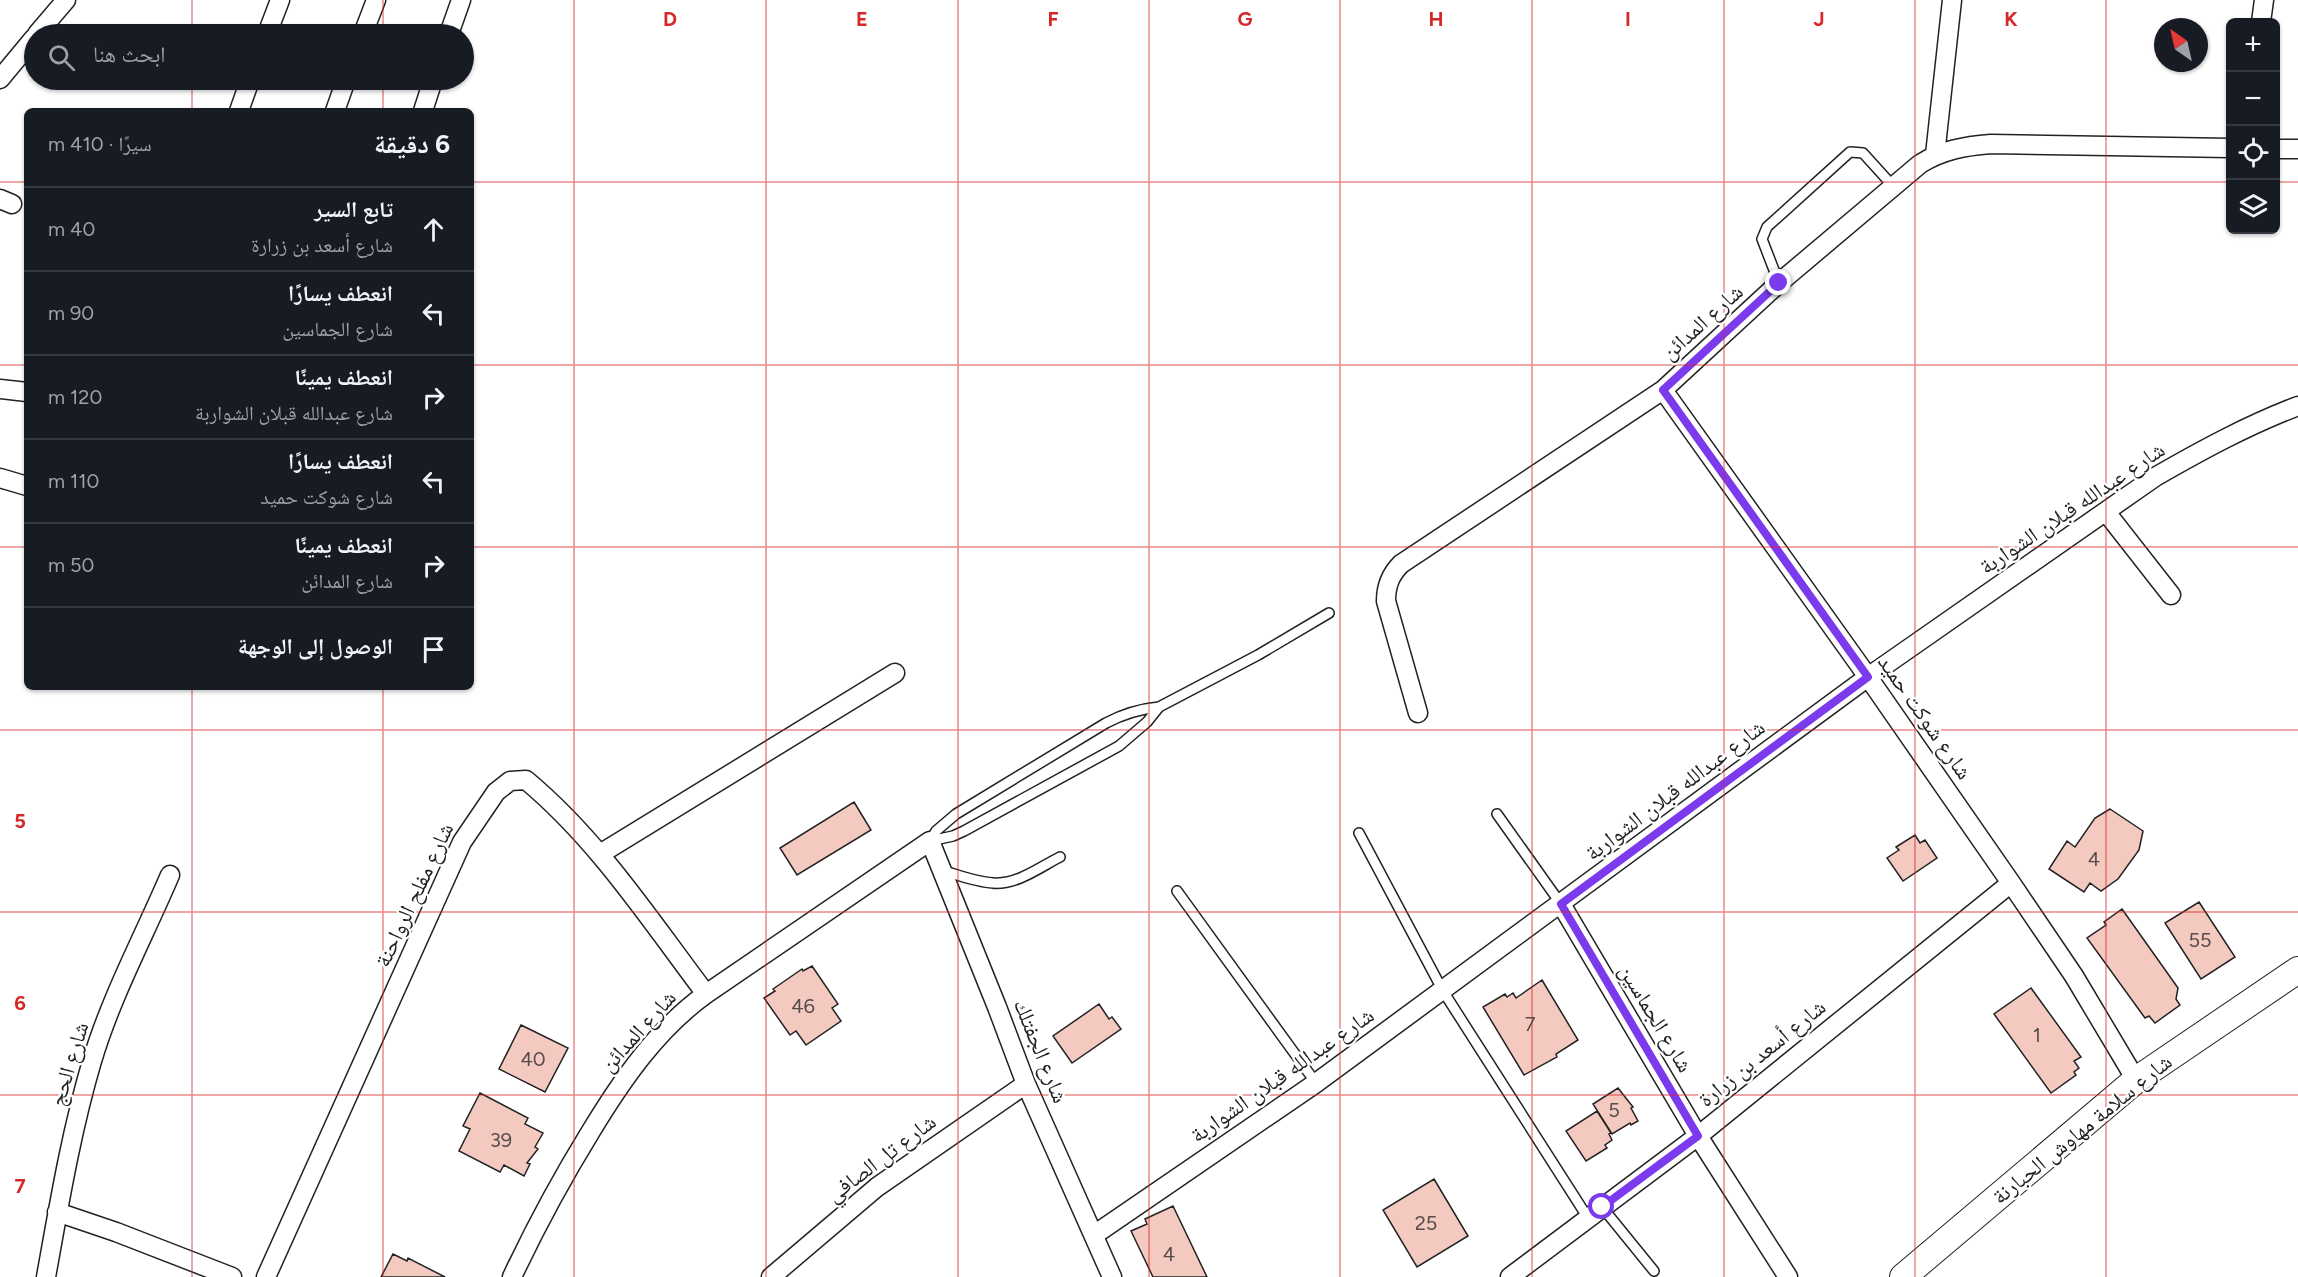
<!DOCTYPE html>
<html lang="ar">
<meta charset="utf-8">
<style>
:root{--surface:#171b24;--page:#242831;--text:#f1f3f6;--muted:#9ea1a6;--line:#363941}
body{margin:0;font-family:Figtree,"Noto Naskh Arabic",sans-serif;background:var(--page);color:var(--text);direction:rtl}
.controls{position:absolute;right:18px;top:18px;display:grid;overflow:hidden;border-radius:9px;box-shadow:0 2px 4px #0004}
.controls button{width:54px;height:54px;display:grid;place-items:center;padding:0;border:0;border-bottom:2px solid var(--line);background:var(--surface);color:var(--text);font:30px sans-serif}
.compass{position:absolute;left:2154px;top:18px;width:54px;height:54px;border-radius:50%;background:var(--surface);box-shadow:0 2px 4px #0004;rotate:326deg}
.stop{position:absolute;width:18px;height:18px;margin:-14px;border:4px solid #7c3aed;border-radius:50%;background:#fff}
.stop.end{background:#7c3aed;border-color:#fff;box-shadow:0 2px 6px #0008}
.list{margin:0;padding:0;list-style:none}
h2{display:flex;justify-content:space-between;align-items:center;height:78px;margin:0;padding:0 24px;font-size:26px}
h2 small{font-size:20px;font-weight:400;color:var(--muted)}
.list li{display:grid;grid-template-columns:39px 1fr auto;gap:18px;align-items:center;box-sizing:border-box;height:84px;padding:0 24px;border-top:2px solid var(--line)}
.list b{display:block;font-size:22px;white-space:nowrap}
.list p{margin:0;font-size:20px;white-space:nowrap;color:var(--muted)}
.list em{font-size:20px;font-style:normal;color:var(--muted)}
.icon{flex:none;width:33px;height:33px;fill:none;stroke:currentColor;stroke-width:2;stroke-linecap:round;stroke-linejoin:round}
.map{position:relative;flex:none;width:2298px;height:1277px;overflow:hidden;direction:ltr}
.search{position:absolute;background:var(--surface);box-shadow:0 2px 4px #0004;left:24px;top:24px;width:450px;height:66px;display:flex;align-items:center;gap:15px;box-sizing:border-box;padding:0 21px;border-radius:33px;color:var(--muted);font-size:22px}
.panel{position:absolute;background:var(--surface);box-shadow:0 2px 4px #0004;left:24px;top:108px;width:450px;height:582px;border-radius:9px;direction:rtl}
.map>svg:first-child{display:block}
</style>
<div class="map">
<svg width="2298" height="1277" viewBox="0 0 2298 1277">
<rect width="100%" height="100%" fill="#fff"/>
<path fill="#f3c9c0" stroke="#222" stroke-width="1.5" d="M854 802 871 830 797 875 780 848Z
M2110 809 2143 831 2139 850 2118 879 2101 891 2090 883 2084 892 2049 869 2067 841 2075 847 2095 818Z
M1915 835 1920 843 1925 840 1937 858 1903 881 1887 858 1899 850 1896 847Z
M2199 902 2235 957 2201 979 2165 923Z
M2122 909 2178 988 2176 999 2180 1005 2155 1023 2149 1016 2145 1018 2087 938 2106 925 2104 922Z
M812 966 838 1004 832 1008 841 1021 806 1045 796 1031 790 1035 764 998 775 991 773 989 802 969 803 971Z
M1542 980 1578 1040 1556 1054 1557 1057 1524 1075 1483 1007 1505 994 1507 997 1513 993 1516 998Z
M2031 988 2081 1057 2074 1061 2079 1068 2074 1072 2076 1075 2051 1093 1994 1014Z
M1099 1004 1109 1019 1112 1017 1121 1029 1072 1063 1053 1036Z
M521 1025 568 1048 545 1092 499 1069Z
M1618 1088 1633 1107 1631 1108 1638 1121 1631 1125 1630 1123 1612 1134 1593 1104Z
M480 1093 528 1118 525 1124 543 1133 535 1147 538 1149 527 1163 530 1164 524 1176 504 1165 500 1172 459 1151 470 1129 463 1126Z
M1597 1111 1611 1133 1609 1134 1612 1140 1605 1145 1607 1148 1586 1161 1566 1131Z
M1434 1179 1468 1236 1417 1267 1383 1210Z
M1173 1206 1207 1277H1153L1131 1231 1147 1224 1145 1219Z
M393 1254 407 1261 408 1258 445 1277H381Z"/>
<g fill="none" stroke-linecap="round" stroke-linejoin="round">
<defs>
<path id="lane" d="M1779 283 1762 239 1767 227 1850 152 1863 153 1892 185
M1497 814 1561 904
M1359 833 1443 991 1588 1218
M930 841 936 831 956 814 1106 723C1123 714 1139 709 1159 707L1258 655 1329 613
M930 841 953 836 964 831 1119 746 1147 722 1159 707
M941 870C958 875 976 882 993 883 1017 885 1040 867 1060 857
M1177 891 1316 1083
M1602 1207 1654 1271"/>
<path id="street" d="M2261 22 2264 0
M37 34 66 0
M267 34 280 0
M363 34 376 0
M449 34 461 0
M0 79 34 38
M239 111 250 80
M335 111 346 80
M423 111 433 80
M2276 149H2298
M1935 155 1952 0
M0 199 12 204
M0 389 27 392
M1663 390 1868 677 2011 883 2074 976 2136 1080
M0 478 27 486
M2106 512 2171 595
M1418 713 1386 601C1386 586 1390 575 1401 564L1663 390 1779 283 1920 164C1942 150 1965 146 1991 144L2230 148
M600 854 895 673
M1561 904 1698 1136 1788 1277
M57 1212 116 1232 232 1277
M1094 1235 1316 1083 1868 677 2155 477C2202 450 2248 425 2298 406
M46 1277C59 1205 71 1132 92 1061 111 997 144 936 170 875
M266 1277 462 842 496 792 510 781 526 780C598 840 650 920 706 994
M512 1277C536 1226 562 1178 591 1131 622 1080 657 1029 706 994L930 841 997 1007 1026 1084 1112 1277
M771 1277 877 1187 1026 1084
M1510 1277 1698 1136 2011 883"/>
<path id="secondary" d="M1903 1277 2136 1080 2298 970"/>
</defs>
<use href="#lane" stroke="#222" stroke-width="12"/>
<use href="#street" stroke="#222" stroke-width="21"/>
<use href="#secondary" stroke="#222" stroke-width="28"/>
<use href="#lane" stroke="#fff" stroke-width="9"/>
<use href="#street" stroke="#fff" stroke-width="18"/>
<use href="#secondary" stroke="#fff" stroke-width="26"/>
</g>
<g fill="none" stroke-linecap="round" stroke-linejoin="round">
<path stroke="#7c3aed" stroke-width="8" d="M1602 1207 1698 1136 1561 904 1868 677 1663 390 1779 283"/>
</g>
<path fill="none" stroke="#d62828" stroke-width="1.5" stroke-opacity="0.55" d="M192 0V34M383 0V34M574 0V1277M766 0V1277M958 0V1277M1149 0V1277M1340 0V1277M1532 0V1277M1724 0V1277M1915 0V1277M2106 0V1277M192 80V111M383 80V111M0 182H27M471 182H2230M2276 182H2298M0 365H27M471 365H2298M0 547H27M471 547H2298M192 687V1277M383 687V1277M0 730H2298M0 912H2298M0 1095H2298"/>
<g text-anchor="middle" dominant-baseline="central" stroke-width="4.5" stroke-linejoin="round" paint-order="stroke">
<g font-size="20" fill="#564c4a">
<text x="2094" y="859">4</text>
<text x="2200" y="940">55</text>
<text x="803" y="1006">46</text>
<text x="1530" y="1024">7</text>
<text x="2037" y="1035">1</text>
<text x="533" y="1059">40</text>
<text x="1614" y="1110">5</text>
<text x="501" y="1140">39</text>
<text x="1426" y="1223">25</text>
<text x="1169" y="1254">4</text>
</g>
<g font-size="22" fill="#222" stroke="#fff">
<text transform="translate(1702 322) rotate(-42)">شارع المدائن</text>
<text transform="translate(2072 508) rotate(-34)">شارع عبدالله قبلان الشواربة</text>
<text transform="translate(1925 717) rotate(55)">شارع شوكت حميد</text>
<text transform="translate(1675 790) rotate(-37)">شارع عبدالله قبلان الشواربة</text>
<text transform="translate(414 895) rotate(-65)">شارع مفلح الرواحنة</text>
<text transform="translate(1656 1018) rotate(59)">شارع الجماسين</text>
<text transform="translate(638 1031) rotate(-48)">شارع المدائن</text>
<text transform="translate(1041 1051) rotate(68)">شارع الجفتلك</text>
<text transform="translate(1762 1053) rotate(-39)">شارع أسعد بن زرارة</text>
<text transform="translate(69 1064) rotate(-73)">شارع الحج</text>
<text transform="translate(1282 1075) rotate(-35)">شارع عبدالله قبلان الشواربة</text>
<text transform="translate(2082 1129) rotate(-39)">شارع سلامة مهاوش الحبارنة</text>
<text transform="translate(881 1158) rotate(-37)">شارع تل الصافي</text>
</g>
</g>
<g font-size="20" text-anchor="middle" font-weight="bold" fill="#d62828" stroke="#fff" stroke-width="4.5" stroke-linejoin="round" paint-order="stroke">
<text x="670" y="26">D</text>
<text x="862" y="26">E</text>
<text x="1053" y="26">F</text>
<text x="1245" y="26">G</text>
<text x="1436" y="26">H</text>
<text x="1628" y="26">I</text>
<text x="1819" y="26">J</text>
<text x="2011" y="26">K</text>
<text x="20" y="828">5</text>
<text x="20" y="1010">6</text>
<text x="20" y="1193">7</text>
</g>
</svg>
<div class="controls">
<button>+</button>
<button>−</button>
<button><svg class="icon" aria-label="locate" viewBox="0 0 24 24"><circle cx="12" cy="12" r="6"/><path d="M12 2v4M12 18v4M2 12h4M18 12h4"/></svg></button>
<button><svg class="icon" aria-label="layers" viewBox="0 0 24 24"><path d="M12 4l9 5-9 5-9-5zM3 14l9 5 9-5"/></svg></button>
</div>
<svg class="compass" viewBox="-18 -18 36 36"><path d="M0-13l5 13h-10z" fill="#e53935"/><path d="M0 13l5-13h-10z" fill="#9ea1a6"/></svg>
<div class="stop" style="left:1602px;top:1207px"></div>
<div class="stop end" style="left:1779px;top:283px"></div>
<div class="search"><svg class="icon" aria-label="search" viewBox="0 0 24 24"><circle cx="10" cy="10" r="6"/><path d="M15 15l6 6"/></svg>ابحث هنا</div>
<section class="panel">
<h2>6 دقيقة<small>سيرًا · 410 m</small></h2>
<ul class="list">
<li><svg class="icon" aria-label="ahead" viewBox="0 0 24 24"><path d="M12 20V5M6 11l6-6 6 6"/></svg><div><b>تابع السير</b><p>شارع أسعد بن زرارة</p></div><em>40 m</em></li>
<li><svg class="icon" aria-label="left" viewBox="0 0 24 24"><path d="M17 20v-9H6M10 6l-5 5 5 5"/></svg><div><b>انعطف يسارًا</b><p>شارع الجماسين</p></div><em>90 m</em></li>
<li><svg class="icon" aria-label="right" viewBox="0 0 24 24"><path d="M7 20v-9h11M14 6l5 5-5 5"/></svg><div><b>انعطف يمينًا</b><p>شارع عبدالله قبلان الشواربة</p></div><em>120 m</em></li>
<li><svg class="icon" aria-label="left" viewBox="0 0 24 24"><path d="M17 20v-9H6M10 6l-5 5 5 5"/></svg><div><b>انعطف يسارًا</b><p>شارع شوكت حميد</p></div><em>110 m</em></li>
<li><svg class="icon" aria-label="right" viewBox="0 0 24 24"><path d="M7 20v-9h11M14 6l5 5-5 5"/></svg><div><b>انعطف يمينًا</b><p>شارع المدائن</p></div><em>50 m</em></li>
<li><svg class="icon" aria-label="arrive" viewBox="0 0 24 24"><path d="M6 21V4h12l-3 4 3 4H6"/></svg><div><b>الوصول إلى الوجهة</b></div></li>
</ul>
</section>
</div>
